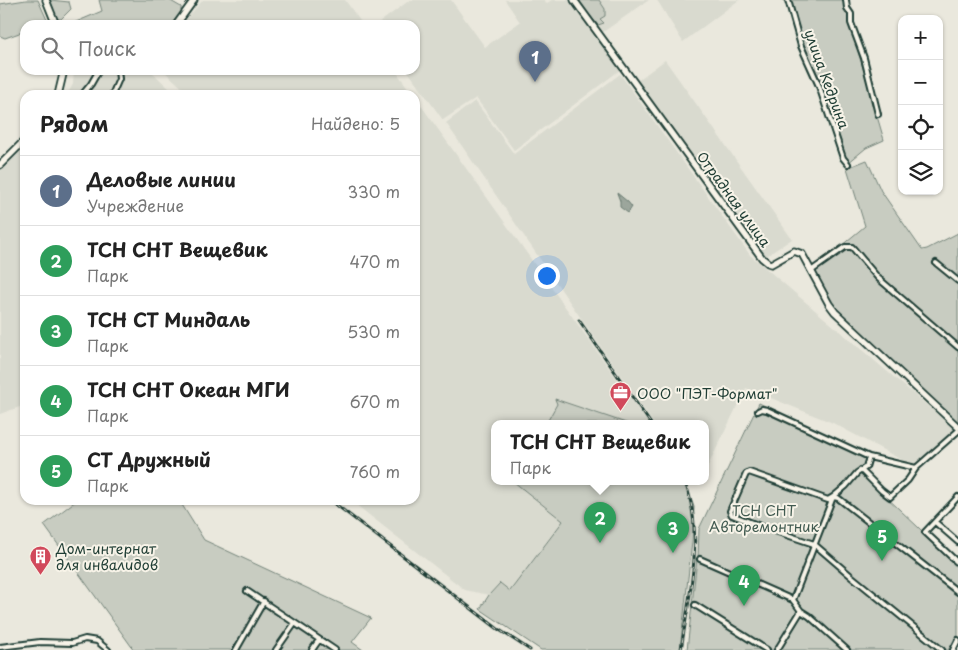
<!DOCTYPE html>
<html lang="ru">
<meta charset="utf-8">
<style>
:root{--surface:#fff;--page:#f2f2f2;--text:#222;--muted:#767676;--line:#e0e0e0;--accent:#7c3aed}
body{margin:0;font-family:"Playpen Sans",sans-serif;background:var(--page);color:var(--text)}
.controls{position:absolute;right:15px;top:15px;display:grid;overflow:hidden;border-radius:10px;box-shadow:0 1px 4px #0004}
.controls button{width:45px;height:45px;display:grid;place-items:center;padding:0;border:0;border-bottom:1px solid var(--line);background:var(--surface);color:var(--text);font:25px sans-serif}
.you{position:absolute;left:546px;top:275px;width:18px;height:18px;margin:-12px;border:4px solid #fff;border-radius:50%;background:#1a73e8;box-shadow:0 0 0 8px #1a73e833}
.badge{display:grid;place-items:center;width:32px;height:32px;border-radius:50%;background:var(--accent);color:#fff;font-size:16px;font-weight:700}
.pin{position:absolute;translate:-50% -41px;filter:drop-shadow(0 1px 2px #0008)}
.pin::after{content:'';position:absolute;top:26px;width:18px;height:15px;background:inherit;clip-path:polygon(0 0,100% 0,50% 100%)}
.popup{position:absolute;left:491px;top:420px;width:218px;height:65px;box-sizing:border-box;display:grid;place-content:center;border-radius:10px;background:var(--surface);filter:drop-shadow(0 1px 4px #0005);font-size:16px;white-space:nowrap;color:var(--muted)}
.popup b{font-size:19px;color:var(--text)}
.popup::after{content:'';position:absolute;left:50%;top:100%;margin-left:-10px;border:10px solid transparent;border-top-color:var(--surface)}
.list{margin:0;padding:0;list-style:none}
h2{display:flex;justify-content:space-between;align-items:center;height:65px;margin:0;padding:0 20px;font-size:21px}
h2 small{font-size:16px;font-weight:400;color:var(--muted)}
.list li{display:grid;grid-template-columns:32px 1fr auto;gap:15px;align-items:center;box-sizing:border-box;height:70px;padding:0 20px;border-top:1px solid var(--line)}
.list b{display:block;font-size:19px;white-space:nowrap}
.list p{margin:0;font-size:16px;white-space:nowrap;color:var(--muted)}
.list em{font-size:16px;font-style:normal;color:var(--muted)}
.icon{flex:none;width:28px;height:28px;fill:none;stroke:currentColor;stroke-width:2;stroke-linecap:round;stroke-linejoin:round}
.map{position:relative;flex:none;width:958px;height:650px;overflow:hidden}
.search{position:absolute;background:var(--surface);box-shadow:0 1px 4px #0004;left:20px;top:20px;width:400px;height:55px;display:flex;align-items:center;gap:12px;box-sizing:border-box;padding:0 18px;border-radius:15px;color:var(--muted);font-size:19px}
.panel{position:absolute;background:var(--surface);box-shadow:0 1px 4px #0004;left:20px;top:90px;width:400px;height:415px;border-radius:15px}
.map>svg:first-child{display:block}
</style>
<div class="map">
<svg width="958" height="650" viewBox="0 0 958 650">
<rect width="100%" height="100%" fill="#eae8dd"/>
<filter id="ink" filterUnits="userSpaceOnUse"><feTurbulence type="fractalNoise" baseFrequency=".02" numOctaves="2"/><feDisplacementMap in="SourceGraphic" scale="10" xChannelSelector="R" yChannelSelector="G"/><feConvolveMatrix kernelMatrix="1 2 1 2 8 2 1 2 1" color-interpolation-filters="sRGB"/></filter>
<g filter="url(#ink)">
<path fill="#d9dacf" d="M203 0H345L363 25H181Z
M410 0H451L485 47 520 22 505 0H544L547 3 552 0H568L620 70 514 150 476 98 443 120 407 70H415V25H376Z
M580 0H649L603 32Z
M657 0H739L683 42Z
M665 60 792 239 765 257 637 81Z
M74 70H150L176 95H67L73 84Z
M163 70H395L413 95H190Z
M620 74 750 255 956 430 913 466 833 423 746 388 705 472V424H654L446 123 475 101 514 154Z
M415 97 649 424H629L556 399 558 404 546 424H495V482H514L563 521 510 591 500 583 489 595 465 590 350 500H415Z
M25 145V405L0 414V171Z"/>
<path fill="#c8ccc1" stroke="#74847a" d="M26 0H38L48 22 40 25H25V31L5 38 0 36V4Z
M50 0 69 2 71 9 61 19H57Z
M99 0H169L181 7V12L172 25H69L102 11Z
M577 0H599L605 9V16L600 19 604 23 598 25Z
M784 0H843L884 140 866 148 848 163 843 156Z
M867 160 881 191 922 250 927 249 958 233V427L835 312 811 271 865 226 847 168Z
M555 399 629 424H546L557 404Z
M759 403 868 455 864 466 860 468 830 502 792 598 698 557 699 529Z
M861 473 958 565V636L948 650H850L802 609 795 599 835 499Z
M514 482H685L694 507 692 542 680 650H541L480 609 489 595 500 583 510 591 563 521Z
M77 500H179L204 540 371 618 352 642 363 650H134L44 525Z
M697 559 792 601 799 610 845 650H687Z"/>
<path fill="#9ca69c" stroke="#6a7c72" d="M617 193 628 202 632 207 628 213 620 207V201Z"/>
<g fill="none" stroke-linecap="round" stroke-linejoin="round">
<defs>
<path id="street" d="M788 0 801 46 819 86 843 158 848 164
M846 0 847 8 851 14V23L864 58 878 114
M82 95 91 84 99 70
M112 95 119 79 118 70
M936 263 958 281
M811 271 845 247H852L878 278 958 347
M758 411 762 409 767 410 869 457 916 468 958 431
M861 470 882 491 890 497 908 480 916 468
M958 497 925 532 958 563
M935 522 958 542
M700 559 793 600
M247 591 335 650
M695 605 767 650
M801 611 809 616 847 650
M0 647 40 642 72 643 85 639 97 641 108 650
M236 650 264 601
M276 650 295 623
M312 650 319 640
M777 650 801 611 793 600 833 497 846 486 857 473 866 467 869 457
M942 650 850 575 814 544 760 526 732 515 730 511 746 474 749 472 828 500 833 497 838 498 958 592
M953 650 958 640"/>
<path id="secondary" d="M46 0 56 25
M574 0 762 258 768 263 771 264 794 251 802 254 829 304 835 312 958 427
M176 25 194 0
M58 95 64 70
M0 165 25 140"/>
</defs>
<use href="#street" stroke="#1f3d34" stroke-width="8"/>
<use href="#secondary" stroke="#1f3d34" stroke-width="9"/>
<use href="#street" stroke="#f7f3e8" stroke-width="4"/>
<use href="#secondary" stroke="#f7f3e8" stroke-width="5.5"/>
<defs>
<path id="rail" d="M579 320 651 424
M330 500 498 629 530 650
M681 650C689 595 705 536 685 482"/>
</defs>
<use href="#rail" stroke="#1f3d34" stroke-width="3"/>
<use href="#rail" stroke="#f7f3e8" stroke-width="1" stroke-dasharray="4" stroke-linecap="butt"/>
</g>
</g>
<defs>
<symbol id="office-pin" viewBox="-11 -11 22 30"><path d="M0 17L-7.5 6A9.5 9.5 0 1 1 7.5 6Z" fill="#d1495b" stroke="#f7f3e8"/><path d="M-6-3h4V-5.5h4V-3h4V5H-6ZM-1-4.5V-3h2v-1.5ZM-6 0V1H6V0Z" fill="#fff"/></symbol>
<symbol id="building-pin" viewBox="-11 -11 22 30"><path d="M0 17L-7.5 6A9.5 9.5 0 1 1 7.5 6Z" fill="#d1495b" stroke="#f7f3e8"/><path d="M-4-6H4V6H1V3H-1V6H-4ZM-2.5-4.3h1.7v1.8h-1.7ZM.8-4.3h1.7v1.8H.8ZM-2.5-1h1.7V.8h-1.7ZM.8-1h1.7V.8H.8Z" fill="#fff"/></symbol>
</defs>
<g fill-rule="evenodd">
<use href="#office-pin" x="608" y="380" width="25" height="34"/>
<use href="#building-pin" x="28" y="544" width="25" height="34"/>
</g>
<g text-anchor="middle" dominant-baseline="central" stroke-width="4" stroke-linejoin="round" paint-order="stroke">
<g font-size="14" fill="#1f3d34" stroke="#f7f3e8">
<text transform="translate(827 79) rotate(70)">улица Кедрина</text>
<text transform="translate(734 199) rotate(54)">Отрадная улица</text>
</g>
<g font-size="14" fill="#1f3d34" stroke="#f7f3e8" text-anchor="start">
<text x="637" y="393">ООО "ПЭТ-Формат"</text>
<text x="56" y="548">Дом-интернат<tspan x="56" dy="16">для инвалидов</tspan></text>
</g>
<g font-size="14" fill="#415a50" stroke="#f7f3e8">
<text x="764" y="510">ТСН СНТ<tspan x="764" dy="16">Авторемонтник</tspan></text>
</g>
</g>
</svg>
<div class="controls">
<button>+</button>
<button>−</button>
<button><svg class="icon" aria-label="locate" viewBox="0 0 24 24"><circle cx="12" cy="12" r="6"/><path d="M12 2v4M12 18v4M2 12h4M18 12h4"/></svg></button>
<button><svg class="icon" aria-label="layers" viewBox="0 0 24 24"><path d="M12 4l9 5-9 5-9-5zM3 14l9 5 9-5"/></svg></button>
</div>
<div class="you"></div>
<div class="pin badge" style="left:535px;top:82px;background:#5c6f8a">1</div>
<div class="pin badge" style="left:600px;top:543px;background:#2e9e5b">2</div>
<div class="popup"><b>ТСН СНТ Вещевик</b>Парк</div>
<div class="pin badge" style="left:673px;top:553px;background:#2e9e5b">3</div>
<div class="pin badge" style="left:744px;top:606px;background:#2e9e5b">4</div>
<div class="pin badge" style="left:882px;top:561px;background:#2e9e5b">5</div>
<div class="search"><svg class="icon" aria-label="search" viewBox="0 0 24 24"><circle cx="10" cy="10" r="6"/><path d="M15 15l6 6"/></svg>Поиск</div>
<section class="panel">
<h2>Рядом<small>Найдено: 5</small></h2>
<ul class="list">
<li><span class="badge" style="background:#5c6f8a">1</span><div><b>Деловые линии</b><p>Учреждение</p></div><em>330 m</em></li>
<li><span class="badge" style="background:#2e9e5b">2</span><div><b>ТСН СНТ Вещевик</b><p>Парк</p></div><em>470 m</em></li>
<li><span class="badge" style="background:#2e9e5b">3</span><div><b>ТСН СТ Миндаль</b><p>Парк</p></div><em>530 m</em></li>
<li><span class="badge" style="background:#2e9e5b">4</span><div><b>ТСН СНТ Океан МГИ</b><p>Парк</p></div><em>670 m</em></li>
<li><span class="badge" style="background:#2e9e5b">5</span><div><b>СТ Дружный</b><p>Парк</p></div><em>760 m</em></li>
</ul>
</section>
</div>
